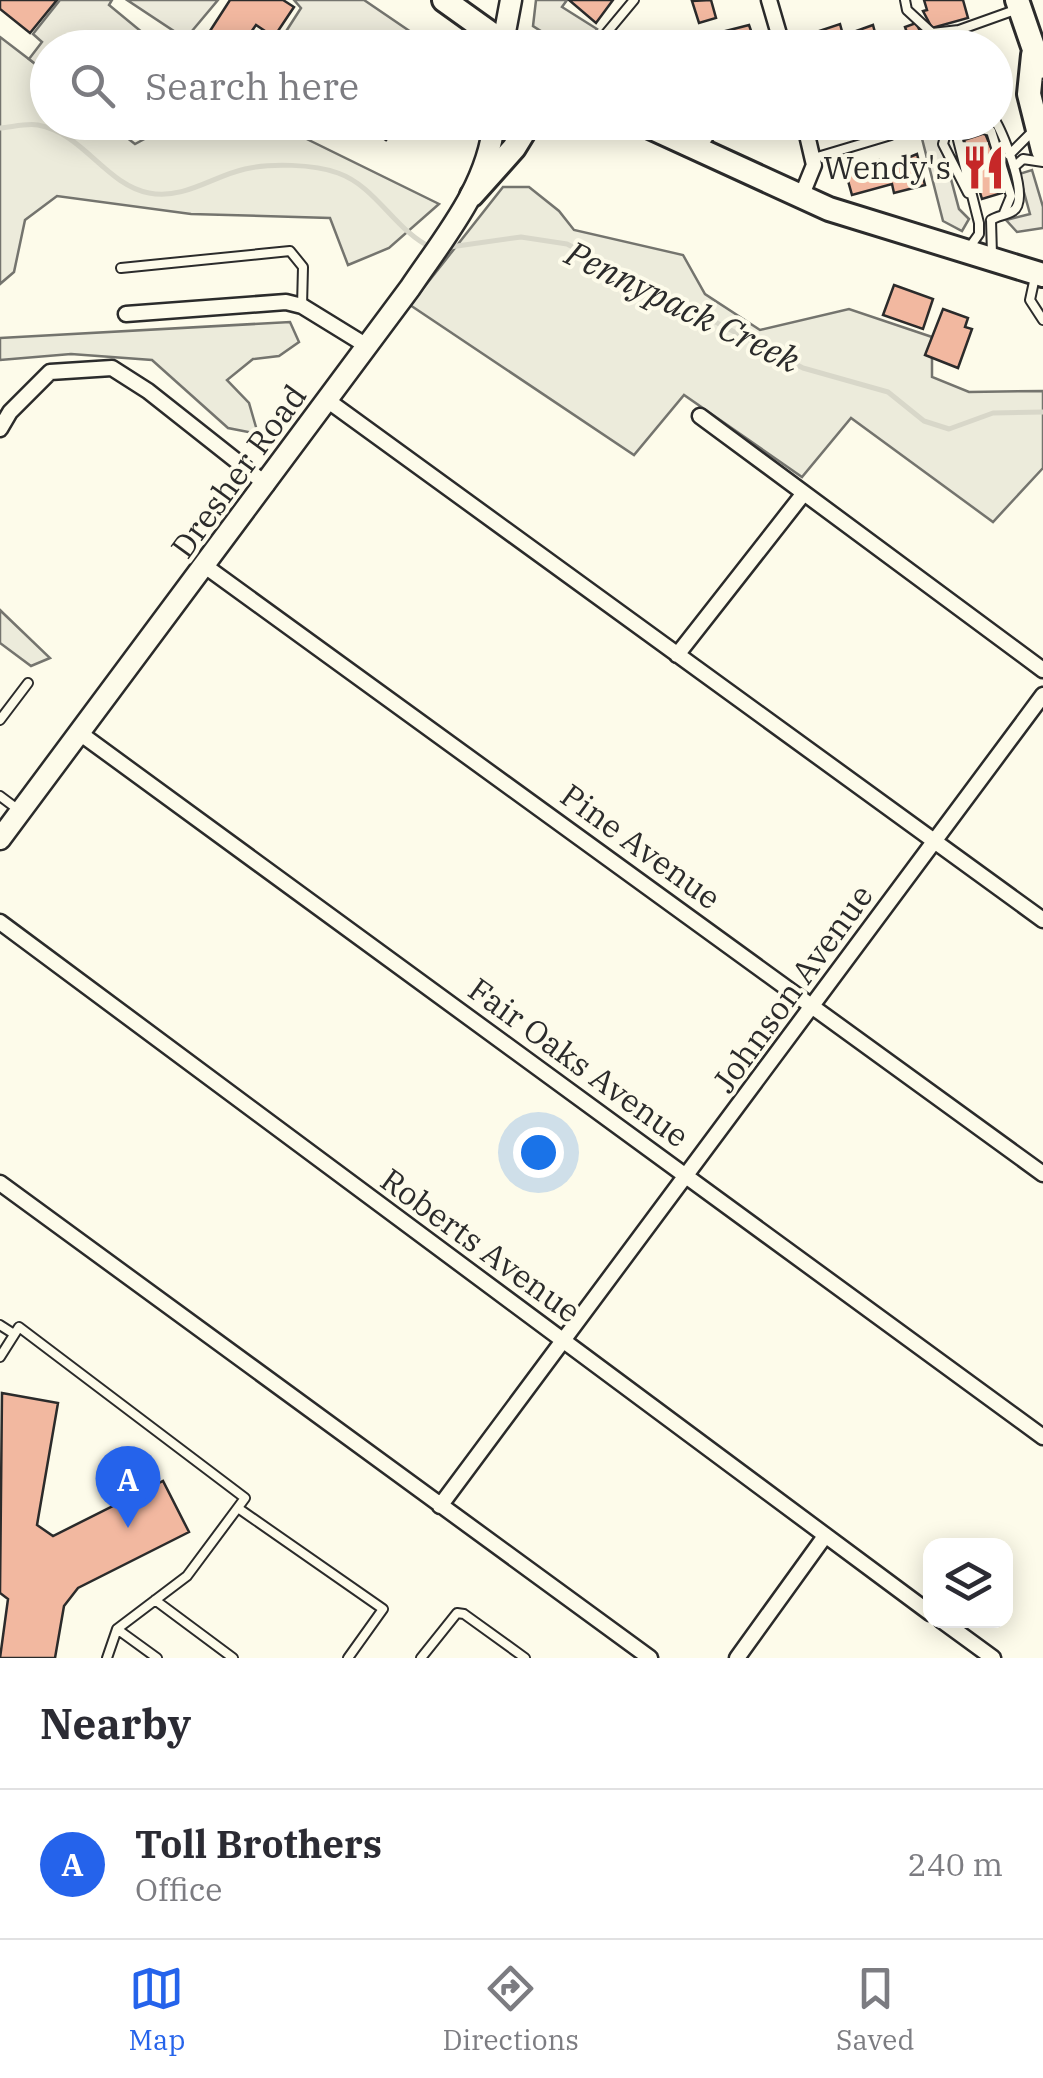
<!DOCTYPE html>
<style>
:root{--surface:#fff;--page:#f7f7f7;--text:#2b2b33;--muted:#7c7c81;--line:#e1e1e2;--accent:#2563eb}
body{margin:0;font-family:"IBM Plex Serif",serif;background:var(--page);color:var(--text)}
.controls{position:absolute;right:30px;bottom:30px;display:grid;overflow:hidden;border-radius:20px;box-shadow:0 5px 25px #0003}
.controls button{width:90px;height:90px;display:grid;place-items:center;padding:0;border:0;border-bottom:2px solid var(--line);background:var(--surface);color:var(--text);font:50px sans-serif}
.you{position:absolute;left:538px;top:1152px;width:35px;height:35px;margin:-25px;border:8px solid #fff;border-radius:50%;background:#1a73e8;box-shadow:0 0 0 15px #1a73e833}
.badge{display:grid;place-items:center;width:65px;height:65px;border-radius:50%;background:var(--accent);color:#fff;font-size:32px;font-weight:700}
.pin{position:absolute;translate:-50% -82px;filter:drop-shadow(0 2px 5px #0008)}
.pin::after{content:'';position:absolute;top:52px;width:35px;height:30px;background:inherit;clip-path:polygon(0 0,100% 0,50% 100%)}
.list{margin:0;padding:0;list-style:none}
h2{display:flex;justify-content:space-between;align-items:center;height:130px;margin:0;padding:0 40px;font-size:42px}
h2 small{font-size:32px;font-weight:400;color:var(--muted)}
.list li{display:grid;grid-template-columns:65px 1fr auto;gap:30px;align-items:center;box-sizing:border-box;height:150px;padding:0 40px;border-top:2px solid var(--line)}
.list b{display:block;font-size:38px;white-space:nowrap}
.list p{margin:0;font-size:32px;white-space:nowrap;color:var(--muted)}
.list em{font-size:32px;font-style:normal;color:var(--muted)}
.icon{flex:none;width:55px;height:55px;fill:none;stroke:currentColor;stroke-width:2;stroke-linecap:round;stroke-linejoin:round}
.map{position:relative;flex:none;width:1043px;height:1658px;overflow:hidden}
.search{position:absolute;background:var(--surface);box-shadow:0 5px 25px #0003;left:30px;right:30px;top:30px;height:110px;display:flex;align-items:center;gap:25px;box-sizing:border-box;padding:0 35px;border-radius:55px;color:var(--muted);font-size:38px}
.sheet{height:280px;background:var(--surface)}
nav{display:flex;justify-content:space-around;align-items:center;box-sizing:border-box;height:140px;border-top:2px solid var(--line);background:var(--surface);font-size:28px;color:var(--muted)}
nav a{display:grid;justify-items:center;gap:5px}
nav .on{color:var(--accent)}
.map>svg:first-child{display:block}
</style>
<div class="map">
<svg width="1043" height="1658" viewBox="0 0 1043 1658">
<rect width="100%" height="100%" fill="#fdfbea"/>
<path fill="#ecebdb" stroke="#74746e" stroke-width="2.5" d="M0 37 47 73 48 122 108 123 135 144 174 123H274L439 204 389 248 348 265 330 218 191 214 57 196 25 220 14 272 0 284Z
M503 187H529L559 211 574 230 683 255 705 294 760 330 849 309 932 337V377L969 392 1043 391V468L993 522 851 418 802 477 684 395 634 455 410 305Z
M290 322 299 342 279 356 253 359 227 380 249 403 258 434 228 428 152 360 71 354 0 360V338Z
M0 610 3 613 50 658 31 666 0 643Z"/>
<path fill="#eceadb" stroke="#74746e" stroke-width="2.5" d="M60 0H112L109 5 160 47 48 48 47 73 29 59 42 42 33 34Z
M127 0H218L192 31 180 35Z
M294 0H364L433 47H353L337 37 330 47H276L301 8Z
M536 0H567L562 7 597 29 583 47H566L533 26Z
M918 123H936L959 209 969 219 962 231 943 221Z
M1032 170 1043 207V228L1017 232 1006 220 1030 214 1019 174Z"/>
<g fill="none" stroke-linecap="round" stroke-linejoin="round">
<path stroke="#d8d7c9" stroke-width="5" d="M0 128C12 127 27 123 38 125 83 133 106 185 149 193 184 200 213 176 245 169 270 163 314 164 338 173 377 187 394 230 432 248
M443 248 521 237 567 244 803 368 888 392 924 421 949 429 993 413 1043 412"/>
</g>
<path fill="#f2b8a0" stroke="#2b2b2b" stroke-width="2.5" d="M0 0H57L30 33 0 9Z
M230 0H283L294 7 274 37 256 25 240 48H217L214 45 219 37 210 31Z
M569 0H613L596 23Z
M711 0 716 18 699 23 692 1Z
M924 0H963L968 18 932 28 923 11 927 10Z
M916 23 926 43 912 47 905 27Z
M840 24 843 35 836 37 839 44 818 48 813 33Z
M749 25 757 48H718L714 34Z
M873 25 877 40 860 45 856 31Z
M348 122H402L386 140 367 127 363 133Z
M985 133 1002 175H997L1002 193 982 199 964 140Z
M917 154 925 185 894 193 892 184 852 195 845 170 879 160 881 169Z
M894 285 933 299 923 329 883 315Z
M943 309 968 318 965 327 972 329 958 368 925 355Z
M2 1393 58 1403 37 1525 53 1536 163 1481 189 1532 78 1588 64 1606 55 1658H0L8 1599 0 1593Z"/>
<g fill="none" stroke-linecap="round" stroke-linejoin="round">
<defs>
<path id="service" d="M905 0 907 10 932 33 959 30 1015 10
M594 48 634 0
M732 122 753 132 777 130 780 122
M949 122 943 144 968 193
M701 148 720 122
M1009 155 1034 130
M814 158 891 135
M1014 167 1023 159 1043 162
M991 220C997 216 1007 215 1013 211 1031 200 1004 136 996 122
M991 220 992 255
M969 248 979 234V223L958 140 961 132 975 127 991 131 1011 196 1004 213
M121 268 290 251 303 267 302 306
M1035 277 1030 300 1043 320
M0 720 28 683
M0 796 20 811
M0 1325 14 1334
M0 1357 19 1327 245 1498 187 1576 117 1629 107 1658
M238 1508 383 1609 348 1658
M155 1600 233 1658
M117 1629 157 1658
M421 1658 457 1613 464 1614 525 1658"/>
<path id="minor" d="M769 0 783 48
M801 197 814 165 804 122
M126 314 286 302 302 306 367 346
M327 400 1043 920
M700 416 1043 670
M0 429 10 412 50 372 112 368 148 391 267 485
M205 566 1043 1174
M677 655 804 493
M81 734 1043 1437
M0 922 930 1613
M0 1183 650 1658
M440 1506 1043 695
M941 1620 993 1658
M737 1658 825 1536"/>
<path id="secondary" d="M502 48 511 0
M0 839 410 288C445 236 488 186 494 122"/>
<path id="primary" d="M444 0 511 48
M639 122 829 209 1043 275
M472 195 514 148 530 122"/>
<path id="trunk" d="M1017 0 1040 67
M1033 55 1029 94 1043 150"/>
</defs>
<use href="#service" stroke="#2b2b2b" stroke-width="12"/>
<use href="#minor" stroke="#2b2b2b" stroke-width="19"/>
<use href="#secondary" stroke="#2b2b2b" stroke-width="25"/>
<use href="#primary" stroke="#2b2b2b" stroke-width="28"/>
<use href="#trunk" stroke="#2b2b2b" stroke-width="28"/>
<use href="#service" stroke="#fdfbea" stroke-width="8"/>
<use href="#minor" stroke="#fdfbea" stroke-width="14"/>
<use href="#secondary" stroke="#fdfbea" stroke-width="20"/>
<use href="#primary" stroke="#fdfbea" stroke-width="22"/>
<use href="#trunk" stroke="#fdfbea" stroke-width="22"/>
</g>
<defs>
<symbol id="restaurant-bare" viewBox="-9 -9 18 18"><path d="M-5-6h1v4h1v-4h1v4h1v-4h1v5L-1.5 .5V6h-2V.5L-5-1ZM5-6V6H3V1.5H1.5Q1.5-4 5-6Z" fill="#c62828" stroke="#fdfbea" stroke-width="2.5" paint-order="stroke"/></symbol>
</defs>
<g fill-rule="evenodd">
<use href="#restaurant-bare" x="952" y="136" width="63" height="63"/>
</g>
<g text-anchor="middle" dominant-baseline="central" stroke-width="8" stroke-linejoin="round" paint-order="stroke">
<g font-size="32" fill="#2b2b2b" stroke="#fdfbea" text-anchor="end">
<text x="951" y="167">Wendy's</text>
</g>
<g font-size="32" fill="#2b2b2b" stroke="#fdfbea">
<text transform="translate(238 471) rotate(-54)">Dresher Road</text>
<text transform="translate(641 846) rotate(36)">Pine Avenue</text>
<text transform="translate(792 988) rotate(-54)">Johnson Avenue</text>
<text transform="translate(579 1062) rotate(36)">Fair Oaks Avenue</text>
<text transform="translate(481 1245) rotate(36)">Roberts Avenue</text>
</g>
<g font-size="35" font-style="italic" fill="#2b2b2b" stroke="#fdfbea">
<text transform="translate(683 306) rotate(26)">Pennypack Creek</text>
</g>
</g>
</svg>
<div class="controls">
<button><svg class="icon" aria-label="layers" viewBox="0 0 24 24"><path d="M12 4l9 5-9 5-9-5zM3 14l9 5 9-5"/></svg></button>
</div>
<div class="you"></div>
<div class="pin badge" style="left:128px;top:1528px">A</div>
<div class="search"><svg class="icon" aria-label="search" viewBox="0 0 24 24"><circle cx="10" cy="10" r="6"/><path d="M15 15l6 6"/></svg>Search here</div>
</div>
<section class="sheet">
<h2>Nearby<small></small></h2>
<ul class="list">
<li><span class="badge">A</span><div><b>Toll Brothers</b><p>Office</p></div><em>240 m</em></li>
</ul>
</section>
<nav>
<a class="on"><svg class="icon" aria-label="map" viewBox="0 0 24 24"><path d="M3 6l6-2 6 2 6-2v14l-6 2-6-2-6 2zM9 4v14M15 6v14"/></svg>Map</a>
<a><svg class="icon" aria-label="directions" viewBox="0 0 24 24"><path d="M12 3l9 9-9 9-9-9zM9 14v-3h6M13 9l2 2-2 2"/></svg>Directions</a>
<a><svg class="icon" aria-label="saved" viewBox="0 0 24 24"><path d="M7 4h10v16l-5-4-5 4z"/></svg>Saved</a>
</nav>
